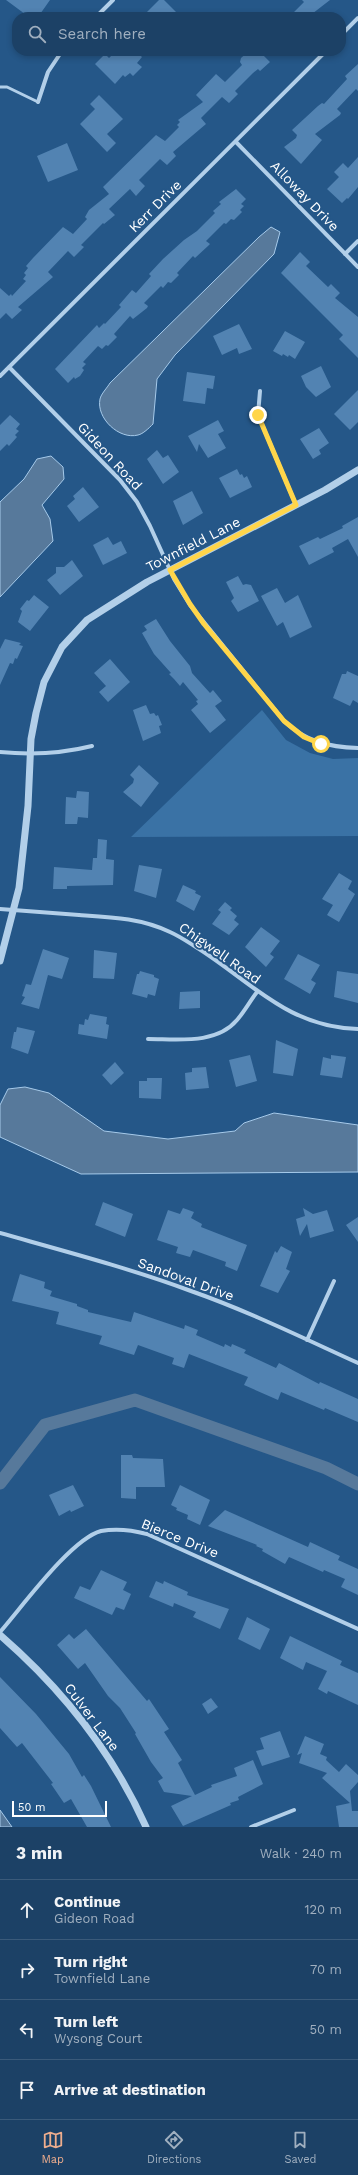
<!DOCTYPE html>
<meta charset="utf-8">
<style>
:root{--surface:#1c4166;--page:#294c6f;--text:#f1f3f6;--muted:#a0afbf;--line:#3a5a7a;--accent:#eead8d}
body{margin:0;font-family:"Work Sans",sans-serif;background:var(--page);color:var(--text)}
.scale{position:absolute;left:12px;bottom:10px;width:95px;box-sizing:border-box;padding-left:4px;border:2px solid #fff;border-top:0;font-size:11px;line-height:14px;white-space:nowrap;color:#fff;-webkit-text-stroke:3px #255788;paint-order:stroke}
.stop{position:absolute;width:12px;height:12px;margin:-9px;border:3px solid #ffd54a;border-radius:50%;background:#fff}
.stop.end{background:#ffd54a;border-color:#fff;box-shadow:0 1px 4px #0008}
.list{margin:0;padding:0;list-style:none}
h2{display:flex;justify-content:space-between;align-items:center;height:52px;margin:0;padding:0 16px;font-size:17px}
h2 small{font-size:13px;font-weight:400;color:var(--muted)}
.list li{display:grid;grid-template-columns:26px 1fr auto;gap:12px;align-items:center;box-sizing:border-box;height:60px;padding:0 16px;border-top:1px solid var(--line)}
.list b{display:block;font-size:15px;white-space:nowrap}
.list p{margin:0;font-size:13px;white-space:nowrap;color:var(--muted)}
.list em{font-size:13px;font-style:normal;color:var(--muted)}
.icon{flex:none;width:22px;height:22px;fill:none;stroke:currentColor;stroke-width:2;stroke-linecap:round;stroke-linejoin:round}
.map{position:relative;flex:none;width:358px;height:1827px;overflow:hidden}
.search{position:absolute;background:var(--surface);box-shadow:0 2px 6px #0003;left:12px;right:12px;top:12px;height:44px;display:flex;align-items:center;gap:10px;box-sizing:border-box;padding:0 14px;border-radius:16px;color:var(--muted);font-size:15px}
.sheet{height:292px;background:var(--surface)}
nav{display:flex;justify-content:space-around;align-items:center;box-sizing:border-box;height:56px;border-top:1px solid var(--line);background:var(--surface);font-size:11px;color:var(--muted)}
nav a{display:grid;justify-items:center;gap:2px}
nav .on{color:var(--accent)}
.map>svg:first-child{display:block}
</style>
<div class="map">
<svg width="358" height="1827" viewBox="0 0 358 1827">
<rect width="100%" height="100%" fill="#255788"/>
<path fill="#3a72a5" d="M262 710 286 740 310 753 333 759 358 758V836L131 837Z"/>
<path fill="#57799b" stroke="#a6caea" d="M271 227 280 232 274 254 175 355 157 379 153 424C149 428 143 434 138 435 119 440 96 418 100 399 101 394 107 388 110 383L259 237Z
M51 456 63 467 64 479 42 505 50 519 53 541 0 597V502L24 479 37 459Z
M25 1087 49 1093 104 1131 168 1139 235 1131 244 1123 274 1113 358 1125V1172L81 1174 0 1137V1105L8 1089Z
M0 1810 12 1827H0Z"/>
<g fill="none" stroke-linecap="round" stroke-linejoin="round">
<path stroke="#57799b" stroke-width="13" d="M0 1483 45 1425 135 1400 326 1468 358 1484"/>
</g>
<path fill="#5283b2" d="M6 0H50L38 17H29Z
M159 0H164L181 17H142Z
M302 0H330L308 17H289L304 2Z
M116 51H136L142 57 137 63 142 67 133 76 130 73 125 77 123 75 115 84 95 64 105 54 109 58Z
M249 51H259L270 62 260 71 258 69 253 73 235 91 238 94 229 103 222 97 201 118 206 124 173 152 176 156 167 165 160 159 139 180 145 186 136 196 130 189 109 209 115 215 104 224 103 223 81 245 84 247 74 257 68 251 48 272 53 277 18 307 22 310 12 319 6 313 0 319V288L9 296 11 294 12 296 26 281 23 279 26 275 24 273 28 268 26 266 33 258 63 227 73 234 87 219 85 217 89 210 109 194 103 187 156 135 165 141 179 127 177 125 180 122 178 120 203 102 196 95 216 74 225 82 242 65 240 62 241 58Z
M358 64V91L356 89 337 109 341 113 340 115 315 134 322 140 301 164 284 147 296 138 297 135 292 130 318 106 322 103 324 104 347 79 345 76Z
M99 95 123 119 107 134 116 143 107 152 80 124 95 109 90 104Z
M67 143 78 170 48 182 37 156Z
M358 157V187L348 199 347 198 342 203 327 189 339 177 334 172 343 163 348 168Z
M236 189 246 199 241 204 244 206 240 210 242 212 234 220 231 219 226 224 224 223 206 241 210 244 208 246 195 258 193 256 177 273 179 275 171 283 168 282 163 288 161 286 144 303 148 306 147 308 133 319 130 316 114 334 117 337 108 346 106 345 102 349 98 346 83 362 86 364 82 368 84 370 80 376 75 379 74 377 68 383 55 369 97 325 99 328 104 323 105 324 121 307 119 305 132 290 136 293 151 276 149 274 163 259 184 240 197 231 215 213 213 211 221 204 219 202Z
M300 252 310 262 306 266 328 287 331 284 340 293 335 298 358 317V358L339 339 343 335 281 273Z
M239 324 252 349 239 354 237 348 222 355 213 336Z
M285 331 305 342 295 359 289 355 288 357 283 354 282 356 273 351Z
M321 366 331 387 316 397 306 387 301 376Z
M187 372 215 376 213 389 207 388 205 404 183 401Z
M358 390V422L350 430 334 414Z
M10 415 20 424 16 429 19 431 15 435 17 437 9 446 7 444 0 451V425Z
M218 420 224 431 218 434 226 448 208 458 199 444 197 452 188 436Z
M319 428 329 443 319 450 321 454 313 459 300 439Z
M157 450 163 458 168 455 179 472 163 484 147 459Z
M237 469 240 475 242 474 244 478 247 476 252 487 230 498 219 478Z
M83 487 99 507 79 522 67 506 75 499 73 496Z
M192 491 203 513 183 525 173 501Z
M358 517V557L348 539 332 548 334 552 309 565 299 546 318 537 320 539 343 528 342 526Z
M108 537 113 545 121 541 127 553 103 565 93 545Z
M72 560 83 576 60 595 47 580 56 573V567H64Z
M238 576 243 585 246 584 251 585 259 601 238 612 231 601 234 598 226 582Z
M277 588 285 603 298 595 312 627 290 638 283 622 277 626 261 596Z
M34 595 49 607 30 631 18 622 22 611 20 609 27 600 29 601Z
M156 619 170 641 190 666 192 673 210 693 213 690 222 701 215 706 226 720 210 733 191 710 198 704 196 701 198 700 183 682 180 686 174 679 169 674 171 673 154 654 142 633 147 630 144 626Z
M5 639 21 643 19 645 23 646 17 659 15 658 13 664 10 663 0 685V649Z
M110 659 130 682 108 702 99 692 106 686 94 673Z
M347 671 358 676V703L353 700 350 706 333 698 342 674H346Z
M146 705 150 714 154 713 156 716 158 715 162 725 159 726 161 733 143 741 133 710Z
M139 765 159 783 141 807 123 792 133 783 134 779 130 775Z
M77 791 89 792 88 818 78 817 77 824H65L66 797 76 798Z
M98 839 107 840 106 859 114 860 113 885 67 886V889H53L54 867 92 870 93 858H97Z
M139 865 162 869 156 898 134 891Z
M339 873 352 881 348 889 355 894 339 922 327 915 333 905 322 899Z
M183 885 196 891 195 893 201 896 194 911 176 901Z
M225 902 232 908 230 910 237 916 234 920 239 924 229 935 212 924 221 912 218 910Z
M261 927 280 941 270 954 274 957 266 967 245 947Z
M43 949 69 958 62 979 48 975 39 1009 21 1004 25 997 22 996 26 984 31 985Z
M94 950 117 953 114 979 93 978Z
M298 954 320 965 311 980 316 983 310 994 284 979Z
M140 971 154 975V977L159 979 155 996 148 994 147 998 132 994 137 974H139Z
M337 971 358 974V1003L334 997Z
M200 991V1008L179 1009 180 992Z
M90 1014 107 1017 106 1024 109 1025 107 1039 78 1034 79 1024 84 1025 85 1019 88 1020Z
M17 1027 35 1031 28 1054 11 1048 14 1032H16Z
M276 1040 298 1049 293 1076 273 1073Z
M250 1055 257 1081 236 1087 229 1060Z
M331 1055 346 1057 342 1078 320 1075 323 1057 331 1059Z
M115 1062 124 1073 111 1085 102 1075Z
M206 1067 209 1088 186 1090 185 1073 192 1072V1068Z
M147 1078H162L161 1099 139 1098V1081H147Z
M103 1202 133 1214 125 1237 95 1225Z
M183 1208 194 1212 191 1218 202 1224 201 1227 247 1245 237 1271 225 1266 226 1262 193 1250 190 1257 176 1253 178 1247 157 1240 168 1210 180 1214Z
M303 1208 313 1214 327 1210 334 1231 310 1238 307 1224 300 1236 296 1219 305 1216Z
M358 1217V1242L346 1225Z
M281 1246 292 1252 286 1269 290 1271 278 1293 260 1286 275 1251 277 1253Z
M20 1274 45 1282 44 1288 52 1291 50 1296 77 1304V1306L88 1310V1312L131 1322 134 1312 184 1329 185 1325 198 1330 196 1335 224 1347 225 1344 231 1347 232 1344 246 1350 244 1353 276 1368 279 1363 319 1384 320 1382 358 1399V1422L325 1408 324 1410 281 1392 278 1400 244 1385 248 1377 189 1354 184 1368 172 1364 174 1358 138 1345 134 1355 99 1344 102 1336 56 1324 59 1312 12 1301Z
M121 1455H132L133 1458 163 1459 165 1487H136V1499L121 1498Z
M73 1485 84 1506 71 1512 70 1510 59 1516 49 1495Z
M180 1485 210 1500 200 1525 187 1519 188 1515 176 1510 177 1508 171 1505Z
M225 1510 308 1547 310 1542 340 1556 338 1560 358 1569V1595L341 1587 345 1579 324 1570 323 1572 289 1557 285 1564 262 1551 263 1549 256 1546 257 1545 208 1526Z
M101 1570 127 1582 123 1590 131 1594 124 1610 116 1607 112 1615 74 1598 80 1586 90 1590Z
M156 1581 163 1584 164 1581 188 1592 187 1595 229 1609 220 1629 193 1617 196 1612 174 1603 173 1607 149 1597Z
M247 1617 270 1629 260 1650 238 1639Z
M86 1629 147 1701 149 1699 169 1729 164 1732 182 1760 178 1763 195 1795 212 1787 211 1785 237 1776 234 1768 253 1760 263 1784 238 1797 239 1800 230 1803 231 1805 183 1826 171 1806 192 1796 164 1792 158 1781 163 1778 151 1762 135 1734 136 1733 120 1708 108 1696 85 1663 78 1669 57 1645 69 1634 74 1639Z
M290 1636 342 1661 340 1665 358 1673V1705L328 1691 327 1694 318 1689 327 1671 306 1662 303 1670 280 1658Z
M0 1677 36 1714 69 1754 82 1777 84 1775 91 1786 111 1827H87L71 1799 64 1803 51 1784 53 1783 22 1743 17 1747 0 1728Z
M211 1698 218 1707 208 1714 202 1704Z
M280 1731 290 1757 262 1766 256 1751 264 1749 260 1738Z
M305 1736 324 1744 320 1754 327 1757 326 1760 339 1772 346 1764 358 1775V1782L350 1791 352 1811H358V1827H339L336 1806 350 1803 322 1778 327 1773 299 1763 302 1753 297 1755Z"/>
<g fill="none" stroke-linecap="round" stroke-linejoin="round">
<path stroke="#b2cfe9" stroke-width="3" d="M0 87H7L38 102"/>
<path stroke="#b2cfe9" stroke-width="4" d="M96 17 113 0
M341 35 358 18
M38 102 48 72 62 51
M236 142 358 267
M345 254 358 241
M9 367 120 480 137 502 150 526 174 579 190 605 284 721C306 742 329 747 358 748
M0 376 326 51
M260 391 258 415 296 505
M0 752C32 755 60 754 92 746
M0 909C26 911 52 913 79 915 110 917 141 918 170 932 179 936 188 942 196 947 252 982 287 1027 358 1029
M148 1039C177 1039 216 1045 237 1020 244 1012 250 1001 257 992
M0 1233C64 1251 129 1268 191 1291 248 1311 303 1338 358 1363
M307 1340 334 1281
M0 1632C22 1607 71 1539 101 1531 117 1528 132 1530 147 1534L358 1629
M251 1827 294 1810"/>
<path stroke="#b2cfe9" stroke-width="7" d="M0 961 19 888 28 806 31 739 36 713 44 682 62 647 87 620 147 582 325 490 358 470
M0 1635C61 1688 113 1753 146 1827"/>
</g>
<g fill="none" stroke-linecap="round" stroke-linejoin="round">
<path stroke="#ffd54a" stroke-width="5" d="M258 415 296 505 170 570 190 604 204 624 284 721 304 737 321 744"/>
</g>
<g text-anchor="middle" dominant-baseline="central" stroke-width="4" stroke-linejoin="round" paint-order="stroke">
<g font-size="14" fill="#fff" stroke="#255788">
<text transform="translate(305 196) rotate(46)">Alloway Drive</text>
<text transform="translate(155 206) rotate(-45)">Kerr Drive</text>
<text transform="translate(110 456) rotate(47)">Gideon Road</text>
<text transform="translate(193 544) rotate(-27)">Townfield Lane</text>
<text transform="translate(220 953) rotate(35)">Chigwell Road</text>
<text transform="translate(186 1279) rotate(20)">Sandoval Drive</text>
<text transform="translate(180 1538) rotate(22)">Bierce Drive</text>
<text transform="translate(92 1717) rotate(53)">Culver Lane</text>
</g>
</g>
</svg>
<div class="scale">50 m</div>
<div class="stop" style="left:321px;top:744px"></div>
<div class="stop end" style="left:258px;top:415px"></div>
<div class="search"><svg class="icon" aria-label="search" viewBox="0 0 24 24"><circle cx="10" cy="10" r="6"/><path d="M15 15l6 6"/></svg>Search here</div>
</div>
<section class="sheet">
<h2>3 min<small>Walk · 240 m</small></h2>
<ul class="list">
<li><svg class="icon" aria-label="ahead" viewBox="0 0 24 24"><path d="M12 20V5M6 11l6-6 6 6"/></svg><div><b>Continue</b><p>Gideon Road</p></div><em>120 m</em></li>
<li><svg class="icon" aria-label="right" viewBox="0 0 24 24"><path d="M7 20v-9h11M14 6l5 5-5 5"/></svg><div><b>Turn right</b><p>Townfield Lane</p></div><em>70 m</em></li>
<li><svg class="icon" aria-label="left" viewBox="0 0 24 24"><path d="M17 20v-9H6M10 6l-5 5 5 5"/></svg><div><b>Turn left</b><p>Wysong Court</p></div><em>50 m</em></li>
<li><svg class="icon" aria-label="arrive" viewBox="0 0 24 24"><path d="M6 21V4h12l-3 4 3 4H6"/></svg><div><b>Arrive at destination</b></div></li>
</ul>
</section>
<nav>
<a class="on"><svg class="icon" aria-label="map" viewBox="0 0 24 24"><path d="M3 6l6-2 6 2 6-2v14l-6 2-6-2-6 2zM9 4v14M15 6v14"/></svg>Map</a>
<a><svg class="icon" aria-label="directions" viewBox="0 0 24 24"><path d="M12 3l9 9-9 9-9-9zM9 14v-3h6M13 9l2 2-2 2"/></svg>Directions</a>
<a><svg class="icon" aria-label="saved" viewBox="0 0 24 24"><path d="M7 4h10v16l-5-4-5 4z"/></svg>Saved</a>
</nav>
